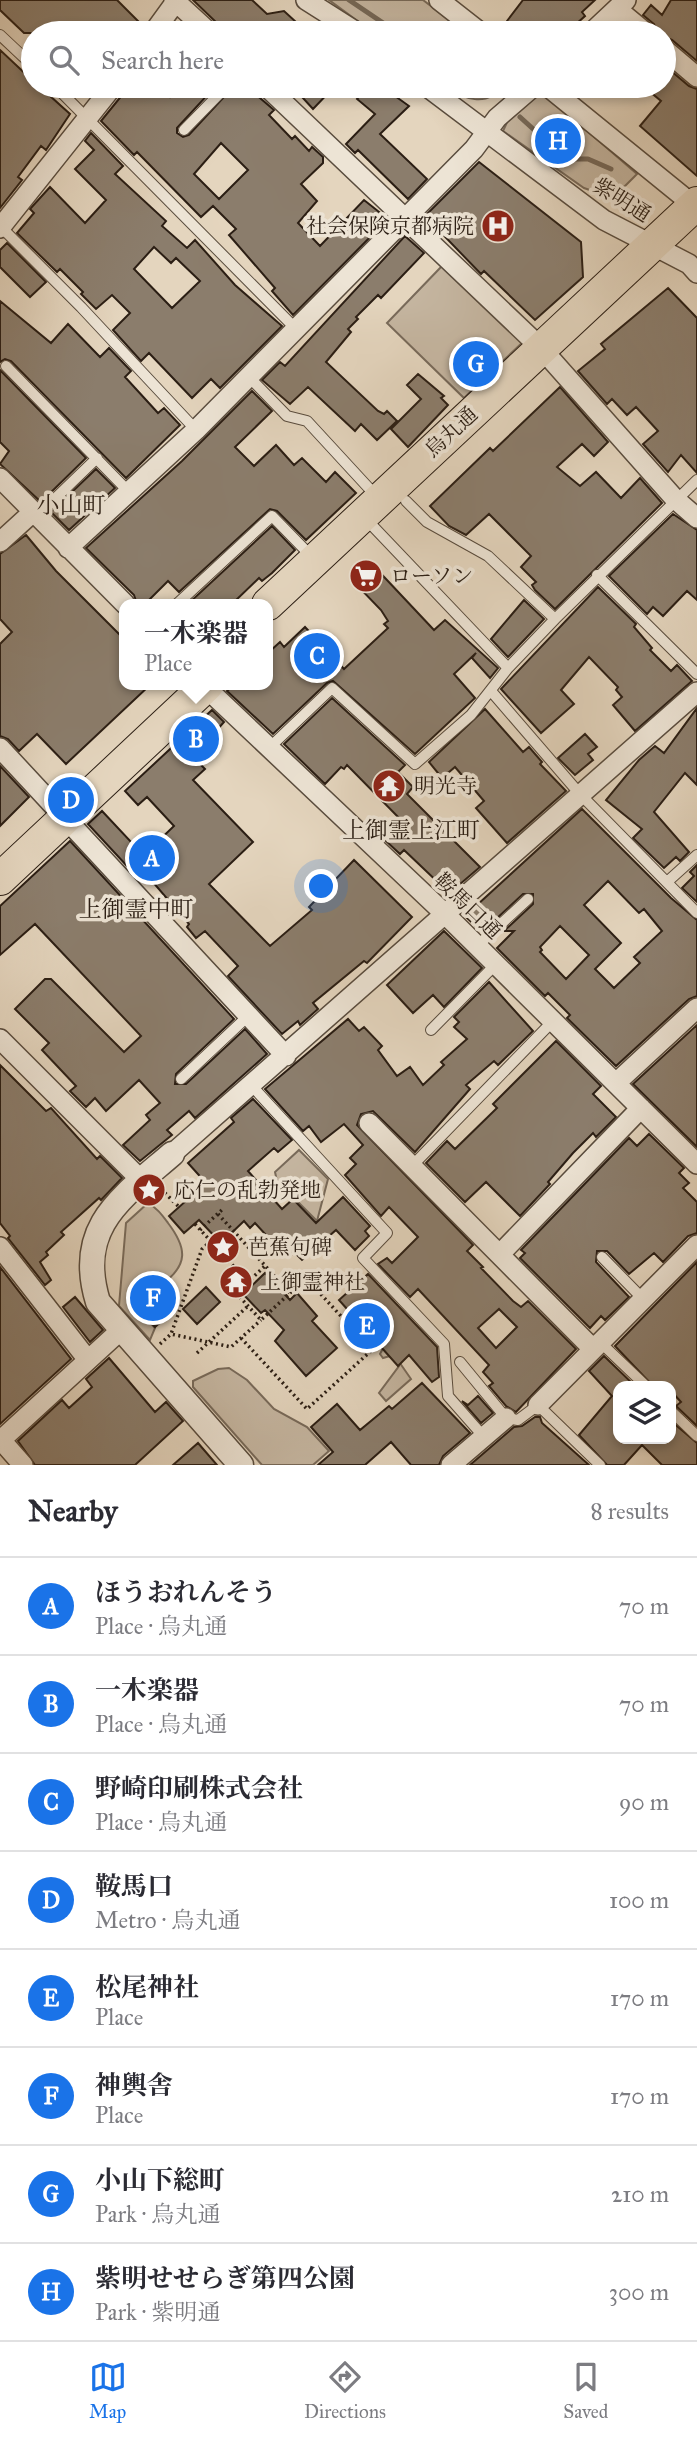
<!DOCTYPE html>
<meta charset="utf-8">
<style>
:root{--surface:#fff;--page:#f2f2f3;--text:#2b2b33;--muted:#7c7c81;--line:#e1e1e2;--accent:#1a73e8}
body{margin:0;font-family:"IM FELL Great Primer","Noto Serif JP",serif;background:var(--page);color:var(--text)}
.controls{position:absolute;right:21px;bottom:21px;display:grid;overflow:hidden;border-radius:14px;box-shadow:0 4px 10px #0003}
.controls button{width:63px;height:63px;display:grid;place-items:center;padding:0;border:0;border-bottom:2px solid var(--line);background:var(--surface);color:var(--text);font:35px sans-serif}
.you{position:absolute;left:322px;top:887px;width:24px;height:24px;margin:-18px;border:5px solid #fff;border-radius:50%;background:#1a73e8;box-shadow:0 0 0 10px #1a73e833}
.badge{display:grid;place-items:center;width:46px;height:46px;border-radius:50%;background:var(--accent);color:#fff;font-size:23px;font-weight:700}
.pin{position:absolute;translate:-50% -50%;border:4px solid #fff;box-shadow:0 2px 7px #0006}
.popup{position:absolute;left:119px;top:599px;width:154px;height:91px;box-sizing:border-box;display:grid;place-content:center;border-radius:14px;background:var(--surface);filter:drop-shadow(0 2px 5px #0005);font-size:23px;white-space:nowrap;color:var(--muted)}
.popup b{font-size:26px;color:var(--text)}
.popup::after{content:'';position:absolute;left:50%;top:100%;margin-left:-14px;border:14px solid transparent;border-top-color:var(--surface)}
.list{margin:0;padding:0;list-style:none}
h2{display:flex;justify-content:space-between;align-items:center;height:91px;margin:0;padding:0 28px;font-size:30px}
h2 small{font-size:23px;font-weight:400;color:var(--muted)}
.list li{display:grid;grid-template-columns:46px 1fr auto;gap:21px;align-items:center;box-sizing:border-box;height:98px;padding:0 28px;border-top:2px solid var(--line)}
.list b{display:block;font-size:26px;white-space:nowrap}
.list p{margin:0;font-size:23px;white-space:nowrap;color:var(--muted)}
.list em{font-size:23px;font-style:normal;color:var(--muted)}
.icon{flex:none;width:38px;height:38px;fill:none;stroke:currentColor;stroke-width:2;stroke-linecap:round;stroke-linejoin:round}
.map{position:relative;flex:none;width:697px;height:1465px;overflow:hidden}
.search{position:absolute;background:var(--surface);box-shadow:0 4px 10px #0003;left:21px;right:21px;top:21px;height:77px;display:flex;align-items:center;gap:18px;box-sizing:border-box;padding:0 24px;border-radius:38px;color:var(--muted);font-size:26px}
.sheet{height:875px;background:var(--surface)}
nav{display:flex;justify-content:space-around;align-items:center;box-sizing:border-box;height:98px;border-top:2px solid var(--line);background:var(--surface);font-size:19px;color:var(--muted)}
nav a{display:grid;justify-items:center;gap:4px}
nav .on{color:var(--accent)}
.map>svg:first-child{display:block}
</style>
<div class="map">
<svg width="697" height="1465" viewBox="0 0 697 1465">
<rect width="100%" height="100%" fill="#e4d5be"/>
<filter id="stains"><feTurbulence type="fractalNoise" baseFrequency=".00286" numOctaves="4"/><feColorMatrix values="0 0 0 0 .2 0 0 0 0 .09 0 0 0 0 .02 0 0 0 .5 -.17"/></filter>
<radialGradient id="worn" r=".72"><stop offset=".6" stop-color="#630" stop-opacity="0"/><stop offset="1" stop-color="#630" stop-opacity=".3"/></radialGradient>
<path fill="#c5b6a1" stroke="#786a5a" stroke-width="2" d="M329 0H423L466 33H374Z
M445 86H503C487 108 463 99 445 86Z
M547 96 637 174 613 198 584 188 503 131 509 118 532 97Z
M442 266 524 341 464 398 387 323Z
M299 1150 328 1179 317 1221 277 1181 275 1172Z
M148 1203C157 1208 162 1215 168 1223 187 1248 189 1265 161 1285L152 1284 139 1295 146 1304 139 1310 155 1328 150 1340 119 1306 126 1223Z
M386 1343 411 1379 386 1401 379 1393 399 1366 390 1356 383 1358 380 1354Z
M229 1368 247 1380 274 1409 307 1427 329 1451 313 1465H262L193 1387V1381L218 1369Z"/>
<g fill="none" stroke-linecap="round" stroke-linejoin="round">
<path stroke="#746757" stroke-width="5" d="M349 0 398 33
M479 86 482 90
M520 117 566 159H588L611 169"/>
</g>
<path fill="#8b7d6c" stroke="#2b1e14" stroke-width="2" fill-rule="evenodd" d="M0 0H117L143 26 141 33H24L0 10Z
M193 0H252L267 14 284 11 308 33H222L218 24Z
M523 0H595L582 12 585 16 566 33H545L538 26 532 33H523L507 21Z
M671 0H697V61L672 40 664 37V33H658L654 24 643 15 651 5 662 15Z
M0 50 33 81V86H39L70 114 46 150 41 146 18 177 22 180 0 208Z
M664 65 689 86 697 89V176L640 126 661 101 643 86H664Z
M125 86H158L170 97 181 86H209L213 89 177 128V133L183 137 189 135 234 86H246L274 110 269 115 292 139 295 136 309 151 312 147 323 157V163L301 184 317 201 298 223 320 246 364 200 388 219 293 315 272 291 275 288 229 235 236 229 213 206 201 217 137 152 134 155 101 121 123 94ZM221 143 248 170 219 199 194 174Z
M292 86H335L313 109Z
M368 86H381L409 106 380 134 427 179 408 199 358 150 355 153 346 144 375 114 357 99Z
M91 133 123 166 115 174 166 221 162 226 187 248 195 240 235 285 282 326 220 388 211 379 192 398 149 353 141 361 113 330 130 313 112 295 96 309 81 294 83 292 60 269 57 272 17 233 34 213 30 209 50 187 85 223 106 200 75 169 94 150 85 141ZM154 247 171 263 176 258 200 281 172 308 134 269Z
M479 162 581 242 583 277 535 320 484 271 481 274 425 216Z
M405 236 424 253 381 298 378 295 356 317 358 319 348 329 351 332 326 362 378 411 384 414 387 411 397 421 377 440 361 424 355 431 308 387 290 404 262 380 280 362 285 366Z
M7 243 46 282 30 297 0 267V250Z
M668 288 697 318V473L681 455 668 472 643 444 658 431 636 407 627 415 612 399 607 404 578 371 605 349 601 344Z
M0 301 51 343 68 324 100 357 109 348 131 371 125 377 158 413 164 408 180 425 126 478 11 361 5 359 0 362Z
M0 370 86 458 41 502 0 464 9 451 0 442Z
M418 374 444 396 441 398 448 405 408 447 391 429 421 399 407 385Z
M560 387 608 442 594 456 582 444 557 467 580 486 596 472 621 498 640 478 662 503 555 609 535 590 532 585 536 582 521 567 531 556 489 514 466 535 449 526 430 506 490 448 493 451Z
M252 391 272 411 235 447 254 466 276 445 294 465 302 458 326 482 335 472 356 493 306 540 277 511 270 509 179 592 168 581 145 604H137L134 595 86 548 182 461Z
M96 469 115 488 69 530 51 512Z
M673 514 697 530V600L687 591 663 616 653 607 647 614 609 576Z
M272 526 295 550 272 573 262 581 259 578 232 604 189 603Z
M26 535 56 571 124 639V685H150L66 764 37 734 19 751 8 739 0 736V644L12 632 0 619V554Z
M370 562 434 630 445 620 498 668 490 678 472 658 476 653 454 674 475 698 415 754 333 681 327 683 273 734 227 691 234 685H268V653L280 642 284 647 305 627 344 669 388 628 384 624 388 621 381 610 352 580Z
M598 587 636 624 634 627 652 648 650 650 671 671 677 665 692 681 635 731 613 705 622 697 616 690 618 687 589 657 561 690 574 704 541 733 501 689Z
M524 600 544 619 508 657 491 639Z
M332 698 405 765 398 772 413 787 407 794 480 867 452 891 448 887 446 890 404 850 400 854 386 841 402 825V821L347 765 344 769 341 767 325 784 284 744Z
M697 708V785L685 773 654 812 689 852 680 861 676 857 664 868 633 838 642 829 606 800 639 760 655 746 664 753Z
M485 709 523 752 529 747 542 762 540 764 566 791 507 843 476 808 484 801 455 767 442 778 429 762Z
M212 710 224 722 193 757 205 769 193 780 253 842 209 884 270 946 312 910 309 907 354 860 412 917 367 963 364 961 313 1003 318 1009 300 1025 298 1021 282 1034 228 976 238 966 205 931 196 938 187 927 189 924 146 874 140 880 88 824 102 811 131 842 136 844 140 840 149 850 174 826 147 797 138 805 125 791Z
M585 734 597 747 588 754 593 760 575 775 558 758Z
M0 766 29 797 0 826Z
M582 809 671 898 697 920V996L689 999 616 1066 567 1018 570 1015 548 993 545 996 497 948 514 931H504L533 904V894H523L482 932 465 916ZM608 881 639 913 644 909 662 931 634 957 640 963 614 988 595 969 621 943 584 905ZM560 926 589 955 566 979 540 952 542 950 540 947Z
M70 841 234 1019 176 1074 175 1084H186L245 1029 267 1054 195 1118 189 1111 167 1130 172 1135 140 1161 123 1145 150 1120 146 1115 160 1103 139 1080 106 1111 95 1098 86 1107 70 1091 76 1086 42 1050 49 1043 15 1009 45 979H51L124 1052 141 1036 35 924 0 955V906Z
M697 865V902L682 888 694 876 690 872Z
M444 931 482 968 444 1007 433 995 413 1013 387 985Z
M489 982 533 1031 498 1065 494 1061 466 1085 470 1089 415 1152 373 1111 361 1114 357 1125 473 1245 467 1251 483 1267 481 1268 513 1301 521 1307 528 1301 576 1349 516 1412 506 1406 489 1386 493 1383 483 1372 489 1365 418 1289 410 1297 378 1264 387 1258 392 1263 418 1237 389 1207 381 1216 345 1175 356 1164 350 1158 363 1145 344 1124 321 1142 309 1126 303 1131 265 1089 348 1019 359 1031 364 1027 382 1046 378 1050 397 1076 410 1067 423 1085 444 1065 441 1062 467 1039 454 1027 459 1022 454 1017ZM499 1309 517 1327 496 1348 478 1328Z
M697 1025V1147L633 1084Z
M556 1041 601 1086 593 1094 616 1117 596 1137 593 1133 573 1153 548 1182 550 1184 520 1216 486 1182 465 1202 426 1163 447 1141 455 1149 497 1108 493 1104Z
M0 1065 46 1111 51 1108 97 1159 100 1156 122 1178 101 1200 99 1198 61 1232 64 1235 46 1252 48 1255 40 1262 51 1280 45 1285 8 1238 10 1236 0 1223Z
M253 1099 292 1140 278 1152 274 1148 248 1171 282 1209 293 1199 316 1223 343 1197 370 1226 365 1231 369 1236 355 1250 336 1230 302 1260 294 1252 291 1255 281 1244 277 1247 255 1223 250 1228 244 1221 221 1243 199 1220 184 1233 169 1216 206 1183 188 1163 234 1122 231 1118Z
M649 1134 684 1168 679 1173 689 1183 683 1188 697 1202V1233L688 1236 663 1262 654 1253 629 1274 607 1251H597L596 1262 629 1297 605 1320 601 1316 590 1328 520 1258 525 1253 521 1250 629 1138 637 1146Z
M697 1262V1426L676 1406 681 1402 671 1391V1386H653L615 1346Z
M0 1267 71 1359 0 1424Z
M265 1273 290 1300 297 1293 317 1316 312 1321 337 1348 306 1376 275 1341 284 1330 265 1310 261 1313 243 1294Z
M368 1274 437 1347 439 1377 432 1382 409 1355 398 1366 339 1300Z
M152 1285 174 1310 155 1327 141 1311 148 1305 140 1296Z
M206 1287 220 1302 197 1324 183 1309Z
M75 1297 103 1330 90 1342 63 1307Z
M604 1356 635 1386H618V1439H671V1421L697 1443V1465H662L642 1445 624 1465H607L579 1435 612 1396 589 1371Z
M109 1358 155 1412 166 1402 183 1421 135 1465H35L18 1441 62 1400 69 1408 92 1387 86 1379Z
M422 1383 470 1433 443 1456 439 1465H411L391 1442 365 1465H318L333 1452 311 1427 337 1404 360 1430 389 1406 392 1409Z
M478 1396 493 1413 481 1423 462 1401 468 1405Z
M535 1417H540L542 1423 589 1465H470L514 1427 522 1426Z
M198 1443 217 1465H173Z"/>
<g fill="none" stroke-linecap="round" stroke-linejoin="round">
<defs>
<path id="service" d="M0 35 33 66
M55 86 297 330
M184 130 227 86
M1 227 81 307 196 430
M6 366 129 492
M249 377 287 416 307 421 377 497
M406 501 427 522 488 556 555 619
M37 516 97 458
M365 518 508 668
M597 575 697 674
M177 604 272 516 313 558
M491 691 579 793 697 913
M269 748 332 688 415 764 471 715 508 668 555 619 697 480
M667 882 697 855
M477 946 528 899
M431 1030 496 964
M181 1079 248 1016
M251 1085 387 1233 363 1258 444 1344 448 1396 484 1437
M412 1166 553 1021
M602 1257 643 1299
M600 1342 646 1386
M460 1362 506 1418 518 1420 538 1405 600 1465
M671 1411 697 1436"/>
<path id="minor" d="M174 0 210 33
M306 0 358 33
M439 0 481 33
M617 9 646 33
M153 33 177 0
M591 33 626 0
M664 49 697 77
M266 86 541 348 675 499 697 518
M426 86 604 220 689 264 697 273
M547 86 697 208
M0 228 113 86
M0 478 125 604
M0 542 33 512
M68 548 196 430 474 149 497 118 534 86
M203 685 444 913 697 1164
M0 748 286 1056
M0 1039 142 1181
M616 1083 697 1008
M369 1123 593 1349
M172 1154 697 692
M0 1247 88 1360
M500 1254 641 1108
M538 1405 697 1245
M23 1465 1 1440 122 1329
M451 1465 506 1418"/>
<path id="tertiary" d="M172 1154C121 1198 75 1227 98 1302L241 1465"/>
<path id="trunk" d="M268 604 697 203
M0 879 207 685"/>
</defs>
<use href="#service" stroke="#594c3e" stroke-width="12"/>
<use href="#minor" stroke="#594c3e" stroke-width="22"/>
<use href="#tertiary" stroke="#594c3e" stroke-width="27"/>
<use href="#trunk" stroke="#2b1e14" stroke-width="34"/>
<path stroke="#2b1e14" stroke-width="3.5" stroke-dasharray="2 3.5" stroke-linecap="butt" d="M161 1189 179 1207
M218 1214 290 1293 261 1320 236 1293 265 1266
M195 1224 248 1282
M200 1230 224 1208
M211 1241 202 1249 171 1334 231 1347 261 1320
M241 1338 307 1409 372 1350 306 1278 290 1293
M160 1344 171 1334
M197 1353 248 1306"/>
<use href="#service" stroke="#ede4d5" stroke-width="10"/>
<use href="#minor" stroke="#ede4d5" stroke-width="19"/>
<use href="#tertiary" stroke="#ede4d5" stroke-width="24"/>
<use href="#trunk" stroke="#e4d5be" stroke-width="32"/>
</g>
<defs>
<symbol id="hospital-disc" viewBox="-11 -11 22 22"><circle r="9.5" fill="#8f2418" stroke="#ede4d5"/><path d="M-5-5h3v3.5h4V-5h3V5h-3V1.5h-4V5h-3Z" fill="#fff"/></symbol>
<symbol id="supermarket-disc" viewBox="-11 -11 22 22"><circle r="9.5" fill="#8f2418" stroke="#ede4d5"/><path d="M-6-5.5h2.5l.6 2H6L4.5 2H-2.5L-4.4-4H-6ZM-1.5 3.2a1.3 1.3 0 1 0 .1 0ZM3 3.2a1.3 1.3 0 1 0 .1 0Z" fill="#fff"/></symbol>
<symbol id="temple-disc" viewBox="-11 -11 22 22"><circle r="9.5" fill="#8f2418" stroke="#ede4d5"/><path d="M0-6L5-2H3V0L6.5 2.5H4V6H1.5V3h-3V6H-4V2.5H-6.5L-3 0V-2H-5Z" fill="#fff"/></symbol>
<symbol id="sight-disc" viewBox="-11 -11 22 22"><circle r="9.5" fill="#8f2418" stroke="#ede4d5"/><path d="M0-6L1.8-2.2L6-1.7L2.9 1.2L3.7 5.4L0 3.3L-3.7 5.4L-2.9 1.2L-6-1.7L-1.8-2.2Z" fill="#fff"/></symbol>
</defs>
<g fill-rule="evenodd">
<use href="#hospital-disc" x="479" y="207" width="38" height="38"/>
<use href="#supermarket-disc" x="347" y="557" width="38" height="38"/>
<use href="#temple-disc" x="370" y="767" width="38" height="38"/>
<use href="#sight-disc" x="130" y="1171" width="38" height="38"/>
<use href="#sight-disc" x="204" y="1228" width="38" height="38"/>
<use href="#temple-disc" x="217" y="1263" width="38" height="38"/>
</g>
<g text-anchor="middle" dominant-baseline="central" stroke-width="7" stroke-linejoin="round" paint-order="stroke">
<g font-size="21" fill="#2b1e14" stroke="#ede4d5">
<text transform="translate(622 200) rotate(32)">紫明通</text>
<text transform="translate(451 432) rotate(-43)">烏丸通</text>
<text transform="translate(468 906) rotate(44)">鞍馬口通</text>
</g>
<g font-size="21" fill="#2b1e14" stroke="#ede4d5" text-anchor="start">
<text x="474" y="226" text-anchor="end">社会保険京都病院</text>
<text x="390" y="576">ローソン</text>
<text x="414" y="786">明光寺</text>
<text x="174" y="1190">応仁の乱勃発地</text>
<text x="248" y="1247">芭蕉句碑</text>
<text x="260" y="1282">上御霊神社</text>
</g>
<g font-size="23" fill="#2b1e14" stroke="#ede4d5">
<text x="71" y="505">小山町</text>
<text x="411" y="830">上御霊上江町</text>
<text x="136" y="909">上御霊中町</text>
</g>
</g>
<rect width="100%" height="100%" filter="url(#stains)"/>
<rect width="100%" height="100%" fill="url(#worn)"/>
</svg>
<div class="controls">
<button><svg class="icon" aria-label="layers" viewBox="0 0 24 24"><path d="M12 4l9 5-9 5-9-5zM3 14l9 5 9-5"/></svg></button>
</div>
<div class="you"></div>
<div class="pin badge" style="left:152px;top:858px">A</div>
<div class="pin badge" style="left:196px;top:739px">B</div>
<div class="popup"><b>一木楽器</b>Place</div>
<div class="pin badge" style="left:317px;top:656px">C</div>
<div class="pin badge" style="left:71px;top:800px">D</div>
<div class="pin badge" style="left:367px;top:1326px">E</div>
<div class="pin badge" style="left:153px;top:1298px">F</div>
<div class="pin badge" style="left:476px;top:364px">G</div>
<div class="pin badge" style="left:558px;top:141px">H</div>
<div class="search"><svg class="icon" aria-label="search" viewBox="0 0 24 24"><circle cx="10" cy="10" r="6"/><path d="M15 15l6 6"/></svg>Search here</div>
</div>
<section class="sheet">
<h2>Nearby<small>8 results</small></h2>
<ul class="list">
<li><span class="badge">A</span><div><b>ほうおれんそう</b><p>Place · 烏丸通</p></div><em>70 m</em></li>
<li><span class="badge">B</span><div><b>一木楽器</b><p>Place · 烏丸通</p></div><em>70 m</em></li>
<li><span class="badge">C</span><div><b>野崎印刷株式会社</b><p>Place · 烏丸通</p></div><em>90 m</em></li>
<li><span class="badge">D</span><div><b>鞍馬口</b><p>Metro · 烏丸通</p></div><em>100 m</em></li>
<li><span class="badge">E</span><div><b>松尾神社</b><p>Place</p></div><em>170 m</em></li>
<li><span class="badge">F</span><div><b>神輿舎</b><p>Place</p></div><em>170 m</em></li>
<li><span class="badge">G</span><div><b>小山下総町</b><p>Park · 烏丸通</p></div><em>210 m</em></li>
<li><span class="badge">H</span><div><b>紫明せせらぎ第四公園</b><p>Park · 紫明通</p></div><em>300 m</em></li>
</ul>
</section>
<nav>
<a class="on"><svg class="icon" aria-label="map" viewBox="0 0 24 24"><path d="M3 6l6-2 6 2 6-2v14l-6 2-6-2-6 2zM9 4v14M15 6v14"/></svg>Map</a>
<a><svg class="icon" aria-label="directions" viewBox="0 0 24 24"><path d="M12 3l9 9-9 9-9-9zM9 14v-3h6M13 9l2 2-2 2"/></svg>Directions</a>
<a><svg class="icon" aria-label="saved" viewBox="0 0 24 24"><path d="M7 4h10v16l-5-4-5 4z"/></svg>Saved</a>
</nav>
